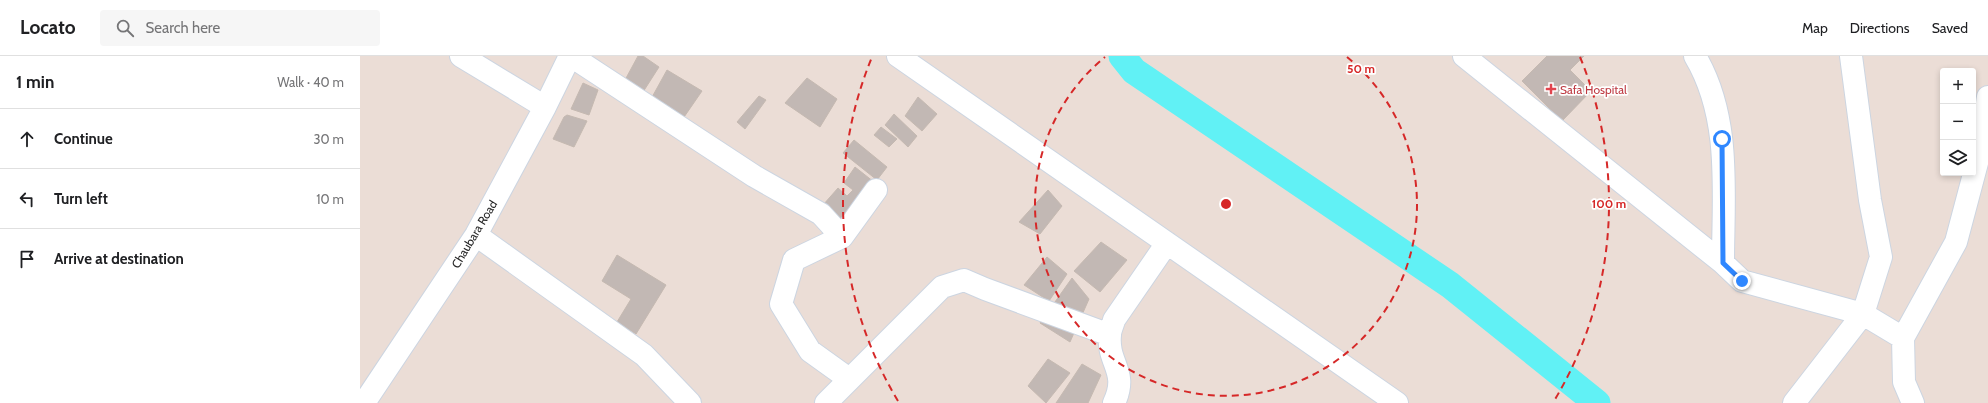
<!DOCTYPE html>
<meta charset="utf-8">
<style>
:root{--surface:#fff;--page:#f6f6f6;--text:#202124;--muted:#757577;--line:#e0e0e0}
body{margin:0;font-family:Cabin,sans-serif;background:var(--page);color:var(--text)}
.controls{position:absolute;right:12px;top:12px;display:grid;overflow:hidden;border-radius:4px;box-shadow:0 2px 6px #0003}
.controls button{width:36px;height:36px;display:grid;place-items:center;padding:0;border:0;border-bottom:1px solid var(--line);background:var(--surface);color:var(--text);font:20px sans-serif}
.stop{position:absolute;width:12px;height:12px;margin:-9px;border:3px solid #2f87ff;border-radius:50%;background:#fff}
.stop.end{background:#2f87ff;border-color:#fff;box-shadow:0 1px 4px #0008}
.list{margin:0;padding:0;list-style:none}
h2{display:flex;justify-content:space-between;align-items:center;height:52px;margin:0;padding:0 16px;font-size:17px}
h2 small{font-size:13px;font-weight:400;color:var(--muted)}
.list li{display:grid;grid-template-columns:26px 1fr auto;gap:12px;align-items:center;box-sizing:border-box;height:60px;padding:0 16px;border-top:1px solid var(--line)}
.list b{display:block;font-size:15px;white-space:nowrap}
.list em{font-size:13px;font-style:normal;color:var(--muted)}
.icon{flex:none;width:22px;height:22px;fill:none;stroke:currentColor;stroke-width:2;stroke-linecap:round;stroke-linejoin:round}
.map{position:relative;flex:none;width:1628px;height:347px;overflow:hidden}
header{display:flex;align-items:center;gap:24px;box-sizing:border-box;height:56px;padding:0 20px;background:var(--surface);border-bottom:1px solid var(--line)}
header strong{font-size:19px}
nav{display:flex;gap:22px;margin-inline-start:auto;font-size:14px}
.search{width:280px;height:36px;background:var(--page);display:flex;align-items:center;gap:10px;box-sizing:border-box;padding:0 14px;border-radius:4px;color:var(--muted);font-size:15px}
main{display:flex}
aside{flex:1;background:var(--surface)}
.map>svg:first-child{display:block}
</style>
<header>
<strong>Locato</strong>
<div class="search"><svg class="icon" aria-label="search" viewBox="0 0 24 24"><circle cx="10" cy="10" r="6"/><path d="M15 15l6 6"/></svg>Search here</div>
<nav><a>Map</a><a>Directions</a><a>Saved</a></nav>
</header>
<main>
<aside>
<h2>1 min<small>Walk · 40 m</small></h2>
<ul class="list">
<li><svg class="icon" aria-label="ahead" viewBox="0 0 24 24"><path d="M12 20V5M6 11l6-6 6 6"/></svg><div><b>Continue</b></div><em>30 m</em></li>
<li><svg class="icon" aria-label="left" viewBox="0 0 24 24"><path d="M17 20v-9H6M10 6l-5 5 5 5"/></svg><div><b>Turn left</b></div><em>10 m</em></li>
<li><svg class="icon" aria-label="arrive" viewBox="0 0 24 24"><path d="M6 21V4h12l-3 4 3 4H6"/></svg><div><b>Arrive at destination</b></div></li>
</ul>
</aside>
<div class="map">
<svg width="1628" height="347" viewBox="0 0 1628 347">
<rect width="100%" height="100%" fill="#ebddd6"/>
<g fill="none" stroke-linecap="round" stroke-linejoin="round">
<path stroke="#61f1f5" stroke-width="27" d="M762 0 774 15 1090 229 1237 347"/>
</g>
<path fill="#c2b8b4" stroke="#c5b9b1" d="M278 0H283L299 11 283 36 265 24Z
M1187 0H1224L1210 14 1231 35 1202 65 1162 25Z
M307 14 342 35 322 64 291 43Z
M447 22 477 43 460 71 425 47Z
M223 27 238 34 229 59 211 53Z
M399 40 406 44 385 73 377 66Z
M558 41 577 58 562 75 545 60Z
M534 58 557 80 548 91 525 69Z
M207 59 227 65 214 91 193 83 204 61Z
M521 71 537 83 529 91 514 79Z
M494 84 527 111 517 124 483 97Z
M495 111 514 126 487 171 463 149 478 132 487 140 493 134 484 127Z
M688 134 702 150 680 178 659 166Z
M741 186 767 204 740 236 714 215Z
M257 199 306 229 276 278 257 266 271 243 242 225Z
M687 201 707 218 689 245 664 229Z
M712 222 729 243 710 286 680 267Z
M688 303 710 317 686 347 668 330Z
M722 308 741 319 728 347H696Z"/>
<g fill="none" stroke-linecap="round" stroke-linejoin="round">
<defs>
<path id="minor" d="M101 0 185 51
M211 0 394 120 461 158 482 181
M538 0 1037 347
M1104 0 1363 207 1382 225 1503 258 1543 282
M1335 0C1372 62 1363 138 1363 207
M116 179 284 299 330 347
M489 323 450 295 421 248 434 204 482 181 516 134
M4 347 116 179 185 51 210 0
M466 347 582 231 604 224 625 233 750 279
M754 347C769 315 747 308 750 279 750 274 753 269 754 264L807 187
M1434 347 1503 258 1521 201 1510 144 1491 0
M1553 347 1544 326 1543 282 1596 186 1618 103 1628 41"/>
</defs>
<use href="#minor" stroke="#ccd5e1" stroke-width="24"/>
<use href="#minor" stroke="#fff" stroke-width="22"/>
</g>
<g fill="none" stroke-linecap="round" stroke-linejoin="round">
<path stroke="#2f87ff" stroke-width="5" d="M1362 83 1363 207 1382 225"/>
</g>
<g fill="none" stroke="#d62828" stroke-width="2" stroke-dasharray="7 5">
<path d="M987 1A191 191 0 1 1 745 1"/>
<path d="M538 345A383 383 0 0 1 512 1M1220 1A383 383 0 0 1 1194 345"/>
</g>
<path fill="#e0444e" stroke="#fff" stroke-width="1.5" d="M1189 27h4v4h4v4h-4v4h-4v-4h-4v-4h4z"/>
<g text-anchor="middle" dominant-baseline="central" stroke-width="3.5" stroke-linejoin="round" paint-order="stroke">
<g font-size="12" fill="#be3a42" stroke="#fff" text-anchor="start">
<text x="1200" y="33">Safa Hospital</text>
</g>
<g font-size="12" fill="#272727" stroke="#fff">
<text transform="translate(114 178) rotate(-59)">Chaubara Road</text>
</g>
</g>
<circle cx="866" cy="148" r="6" fill="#d62828" stroke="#fff" stroke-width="2"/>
<g font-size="12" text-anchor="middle" font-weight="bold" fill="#d62828" stroke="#fff" stroke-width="3.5" stroke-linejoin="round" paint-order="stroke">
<text x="1001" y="17">50 m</text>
<text x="1249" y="152">100 m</text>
</g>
</svg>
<div class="controls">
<button>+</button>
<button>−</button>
<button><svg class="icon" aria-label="layers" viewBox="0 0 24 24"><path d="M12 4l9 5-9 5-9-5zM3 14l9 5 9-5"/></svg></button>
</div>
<div class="stop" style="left:1362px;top:83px"></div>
<div class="stop end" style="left:1382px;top:225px"></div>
</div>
</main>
